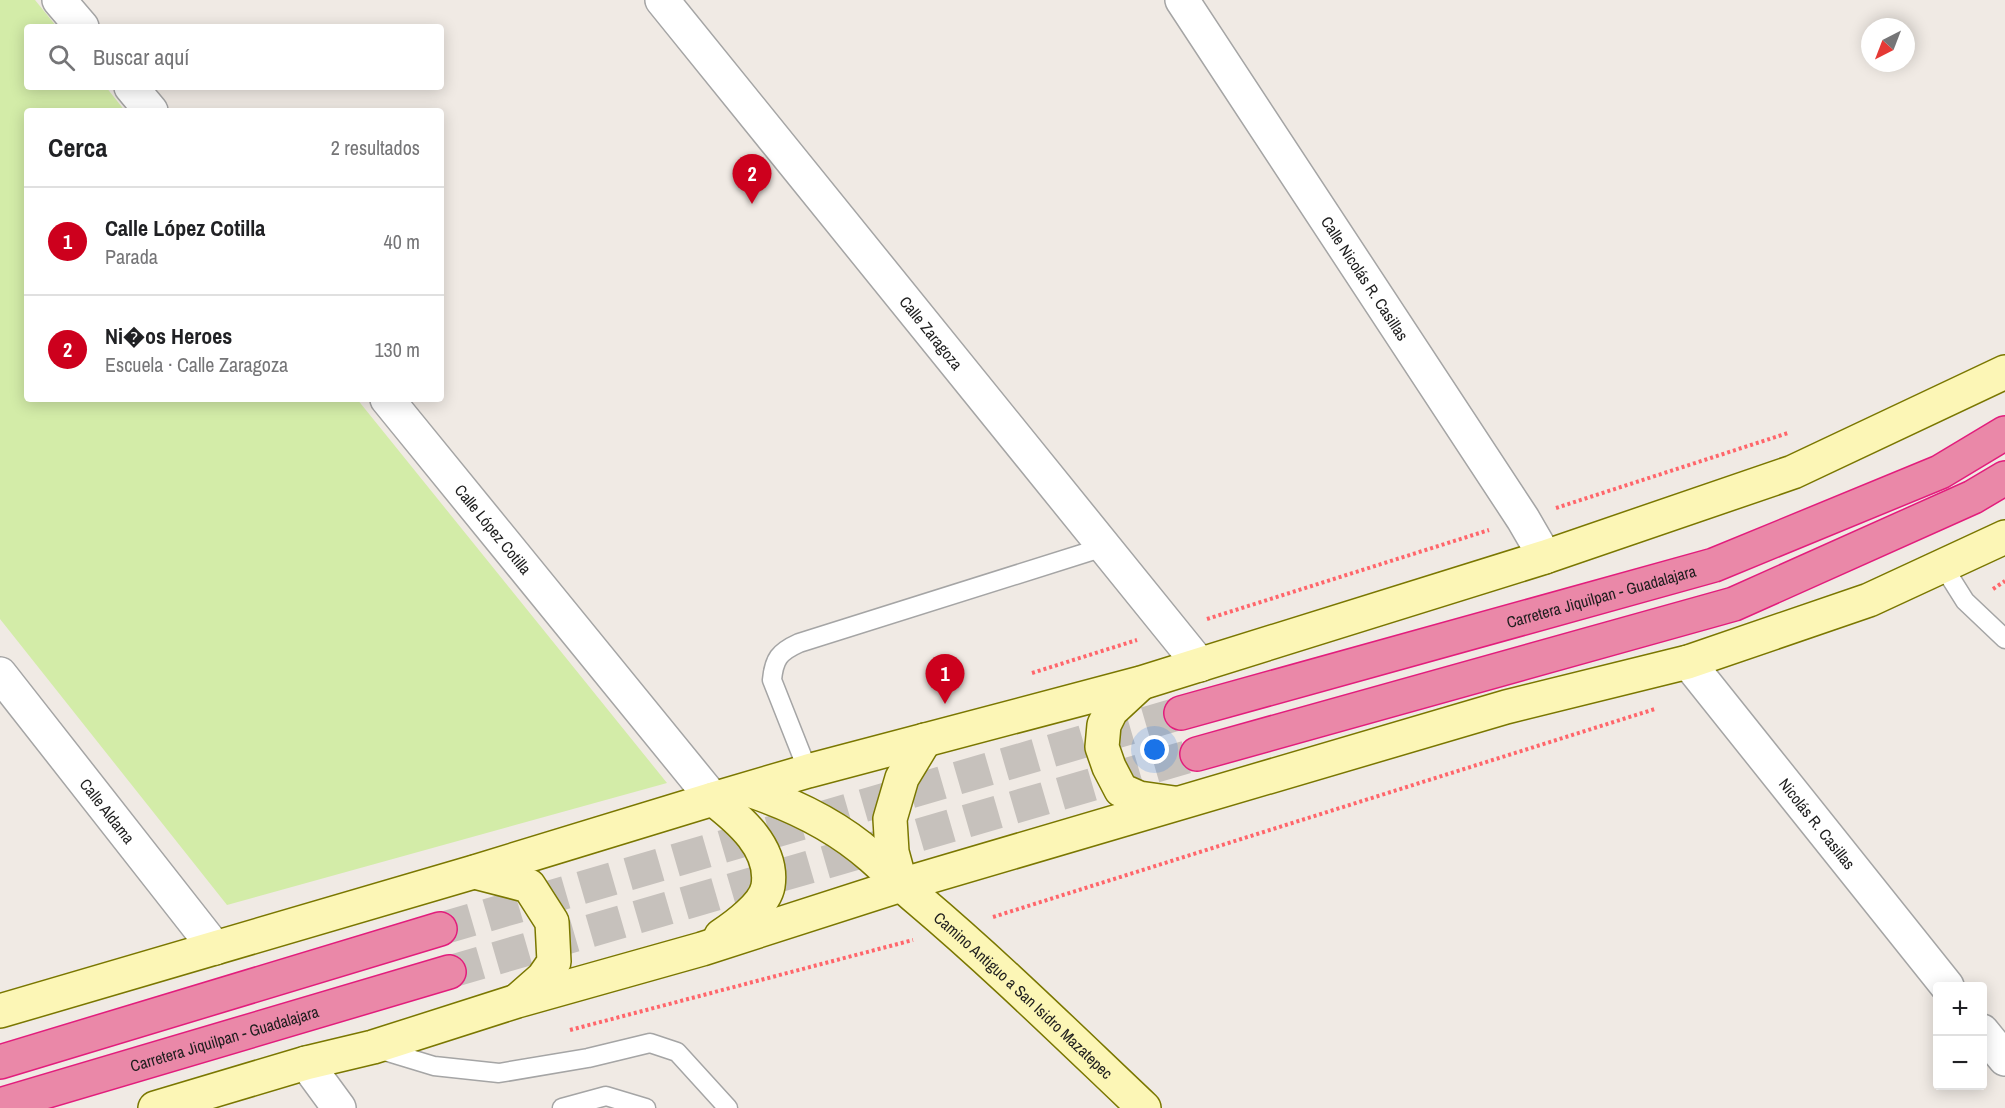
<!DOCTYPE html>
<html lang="es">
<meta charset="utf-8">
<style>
:root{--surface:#fff;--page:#f2f2f2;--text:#202124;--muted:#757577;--line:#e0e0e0;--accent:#cd001d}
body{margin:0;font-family:"Archivo Narrow",sans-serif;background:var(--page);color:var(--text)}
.controls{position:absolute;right:18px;bottom:18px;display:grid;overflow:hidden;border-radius:6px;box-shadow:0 3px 15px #0003}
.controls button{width:54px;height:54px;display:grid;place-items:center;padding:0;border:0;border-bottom:2px solid var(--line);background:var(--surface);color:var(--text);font:30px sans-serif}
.compass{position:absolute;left:1861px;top:18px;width:54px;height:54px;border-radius:50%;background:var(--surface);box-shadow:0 3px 15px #0003;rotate:222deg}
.you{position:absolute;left:1155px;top:750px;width:21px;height:21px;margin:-15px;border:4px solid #fff;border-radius:50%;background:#1a73e8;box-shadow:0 0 0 9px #1a73e833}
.badge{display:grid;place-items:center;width:39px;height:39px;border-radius:50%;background:var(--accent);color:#fff;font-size:20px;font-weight:700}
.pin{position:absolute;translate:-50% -50px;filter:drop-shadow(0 2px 3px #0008)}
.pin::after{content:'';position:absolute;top:32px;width:21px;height:18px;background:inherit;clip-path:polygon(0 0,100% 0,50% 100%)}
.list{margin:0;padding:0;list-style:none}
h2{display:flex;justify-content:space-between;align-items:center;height:78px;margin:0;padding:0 24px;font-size:26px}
h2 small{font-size:20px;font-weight:400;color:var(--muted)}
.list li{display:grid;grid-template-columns:39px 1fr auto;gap:18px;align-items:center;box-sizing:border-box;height:108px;padding:0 24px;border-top:2px solid var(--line)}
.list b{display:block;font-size:22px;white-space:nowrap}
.list p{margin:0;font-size:20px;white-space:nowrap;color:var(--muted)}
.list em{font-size:20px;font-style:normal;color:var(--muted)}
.icon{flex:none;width:33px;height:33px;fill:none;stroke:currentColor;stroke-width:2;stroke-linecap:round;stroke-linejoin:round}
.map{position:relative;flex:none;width:2005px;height:1108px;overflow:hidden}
.search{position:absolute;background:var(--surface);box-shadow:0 3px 15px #0003;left:24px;top:24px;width:420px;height:66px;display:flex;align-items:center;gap:15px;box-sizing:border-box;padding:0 21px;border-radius:6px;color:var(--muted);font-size:22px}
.panel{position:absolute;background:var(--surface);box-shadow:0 3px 15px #0003;left:24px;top:108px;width:420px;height:294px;border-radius:6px}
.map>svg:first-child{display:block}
</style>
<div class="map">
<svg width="2005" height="1108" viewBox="0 0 2005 1108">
<rect width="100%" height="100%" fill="#f0eae4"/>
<path fill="#d3eca8" d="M0 0H35L57 27H27V87H106L125 111H27V399H357L667 783 227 905 0 619Z"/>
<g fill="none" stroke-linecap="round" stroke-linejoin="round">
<path stroke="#c6c1bc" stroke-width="33" stroke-dasharray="33 16" stroke-linecap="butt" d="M440 929 1181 713
M449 972 1197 754"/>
<defs>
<path id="lane" d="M1943 566 1965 601 2005 639
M808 771 772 680C774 659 779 652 799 643L1104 547
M378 1049 434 1066 499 1073 588 1058 650 1043 677 1052 728 1108
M562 1108 606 1096 646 1108"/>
<g id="street">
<path d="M59 0 82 27"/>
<path id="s1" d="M662 0 1200 665"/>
<path id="s2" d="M1182 0 1523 519 1545 557"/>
<path d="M131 87 151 111"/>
<path id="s3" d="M387 399 713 799"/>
<path id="s4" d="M1688 662 1947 986"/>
<path id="s5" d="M0 674 215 948"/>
<path d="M1982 1031 2005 1059"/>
<path d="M306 1063 339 1108"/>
</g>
<g id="secondary">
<path d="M1139 685 1111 711 1104 725 1102 747 1109 767 1121 790 1139 798 1174 803"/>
<path id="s6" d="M749 790C794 805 836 825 872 857 888 871 903 887 919 900 997 966 1070 1038 1144 1108"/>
<path d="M713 799C739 819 774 848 768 886 765 905 736 926 721 936"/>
<path d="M475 872 529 886 552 922 554 962 543 978 518 1000"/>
<path d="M901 885 892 852 890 819 902 778 925 740"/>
<path d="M0 1011 474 872 713 799 808 771 1141 683 1545 557 1793 472 2005 372"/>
<path d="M155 1108 306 1063 373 1047 517 1001 702 949 901 885 1506 707 1688 662 1869 600 2005 537"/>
</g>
<g id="highway">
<path id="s7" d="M1181 713 1714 565 1940 472 2005 433"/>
<path d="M1197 754 1734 604 1973 497 2005 478"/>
<path d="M0 1062 440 929"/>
<path id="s8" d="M0 1105 449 972"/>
</g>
</defs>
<use href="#lane" stroke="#a5a5a5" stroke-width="21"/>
<use href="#street" stroke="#a5a5a5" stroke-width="36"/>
<use href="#secondary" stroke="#7a7700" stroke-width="36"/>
<use href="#highway" stroke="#e21d7c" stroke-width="36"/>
<path stroke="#ff666b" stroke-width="4" stroke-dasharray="3 3" stroke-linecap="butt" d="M1556 508 1788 433
M1993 589 2005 581
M1207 619 1489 530
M1032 673 1137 640
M993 917 1655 709
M570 1030 913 940"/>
<use href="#lane" stroke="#fff" stroke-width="18"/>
<use href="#street" stroke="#fff" stroke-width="33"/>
<use href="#secondary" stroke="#fcf6b6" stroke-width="33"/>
<use href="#highway" stroke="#ea88a8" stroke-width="33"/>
</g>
<g text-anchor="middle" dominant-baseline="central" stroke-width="4.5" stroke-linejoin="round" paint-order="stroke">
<g font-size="16" fill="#1e1e1e" stroke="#fff">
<text stroke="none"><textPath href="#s2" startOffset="333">Calle Nicolás R. Casillas</textPath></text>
<text stroke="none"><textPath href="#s1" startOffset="428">Calle Zaragoza</textPath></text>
<text stroke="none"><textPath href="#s3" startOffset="168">Calle López Cotilla</textPath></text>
<text stroke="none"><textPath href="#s7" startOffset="436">Carretera Jiquilpan - Guadalajara</textPath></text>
<text stroke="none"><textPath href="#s5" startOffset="174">Calle Aldama</textPath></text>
<text stroke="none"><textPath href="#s4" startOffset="207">Nicolás R. Casillas</textPath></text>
<text stroke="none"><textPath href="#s6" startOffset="346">Camino Antiguo a San Isidro Mazatepec</textPath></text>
<text stroke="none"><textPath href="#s8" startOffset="234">Carretera Jiquilpan - Guadalajara</textPath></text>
</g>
</g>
</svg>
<div class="controls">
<button>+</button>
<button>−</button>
</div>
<svg class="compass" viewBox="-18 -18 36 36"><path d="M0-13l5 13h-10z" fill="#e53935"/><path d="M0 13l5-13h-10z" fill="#757577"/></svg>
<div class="you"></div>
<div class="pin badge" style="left:945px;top:704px">1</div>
<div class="pin badge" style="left:752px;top:204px">2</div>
<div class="search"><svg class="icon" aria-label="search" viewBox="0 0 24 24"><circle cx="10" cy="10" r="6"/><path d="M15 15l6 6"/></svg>Buscar aquí</div>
<section class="panel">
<h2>Cerca<small>2 resultados</small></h2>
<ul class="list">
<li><span class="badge">1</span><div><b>Calle López Cotilla</b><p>Parada</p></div><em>40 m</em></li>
<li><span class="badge">2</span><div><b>Ni�os Heroes</b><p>Escuela · Calle Zaragoza</p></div><em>130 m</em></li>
</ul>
</section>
</div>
